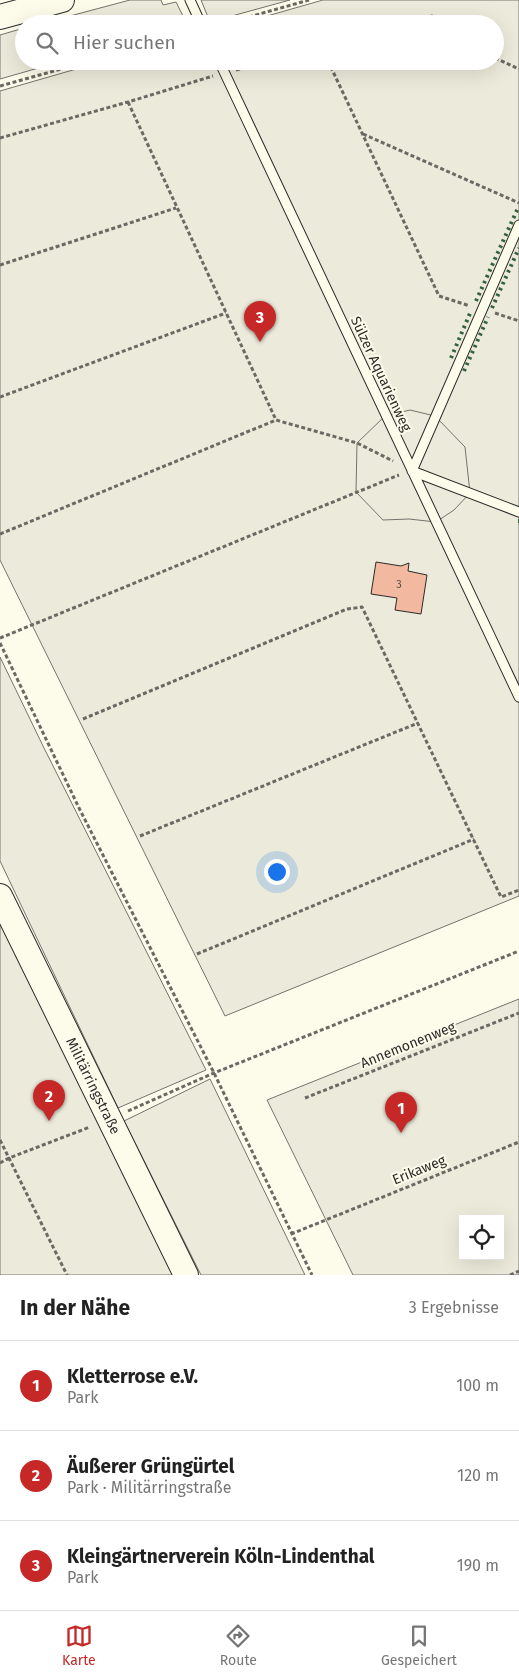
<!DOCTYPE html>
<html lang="de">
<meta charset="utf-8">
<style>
:root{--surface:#fff;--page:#f2f2f2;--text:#222;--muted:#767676;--line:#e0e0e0;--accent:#c62828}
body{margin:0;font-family:"Fira Sans",sans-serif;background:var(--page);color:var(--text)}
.controls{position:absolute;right:15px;bottom:15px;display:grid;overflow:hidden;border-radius:0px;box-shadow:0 5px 20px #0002}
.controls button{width:45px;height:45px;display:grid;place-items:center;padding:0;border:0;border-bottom:1px solid var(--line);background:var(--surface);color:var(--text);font:25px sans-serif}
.you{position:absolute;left:276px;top:871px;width:18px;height:18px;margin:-12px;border:4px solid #fff;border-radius:50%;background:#1a73e8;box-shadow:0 0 0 8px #1a73e833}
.badge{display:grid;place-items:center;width:32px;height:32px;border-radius:50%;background:var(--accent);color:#fff;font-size:16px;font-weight:700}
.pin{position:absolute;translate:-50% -41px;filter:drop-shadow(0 1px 2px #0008)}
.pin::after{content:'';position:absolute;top:26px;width:18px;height:15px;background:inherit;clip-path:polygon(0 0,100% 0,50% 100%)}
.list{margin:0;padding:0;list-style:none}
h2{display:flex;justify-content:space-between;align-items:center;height:65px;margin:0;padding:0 20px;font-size:21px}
h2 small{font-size:16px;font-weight:400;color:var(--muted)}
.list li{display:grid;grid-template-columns:32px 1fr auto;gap:15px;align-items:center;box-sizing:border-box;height:90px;padding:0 20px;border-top:1px solid var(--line)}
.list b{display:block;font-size:19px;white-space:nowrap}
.list p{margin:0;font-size:16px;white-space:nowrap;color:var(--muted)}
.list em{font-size:16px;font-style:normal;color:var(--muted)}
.icon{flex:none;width:28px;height:28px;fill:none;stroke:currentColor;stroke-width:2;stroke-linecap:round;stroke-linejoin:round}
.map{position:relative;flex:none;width:519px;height:1275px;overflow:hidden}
.search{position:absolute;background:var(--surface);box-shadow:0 5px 20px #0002;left:15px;right:15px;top:15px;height:55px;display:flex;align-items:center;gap:12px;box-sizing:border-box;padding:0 18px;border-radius:28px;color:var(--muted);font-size:19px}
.sheet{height:335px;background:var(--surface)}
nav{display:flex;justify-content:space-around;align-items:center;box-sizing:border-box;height:70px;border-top:1px solid var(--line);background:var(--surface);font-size:14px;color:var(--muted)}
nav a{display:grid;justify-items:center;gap:2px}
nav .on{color:var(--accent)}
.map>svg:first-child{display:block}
</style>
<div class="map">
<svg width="519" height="1275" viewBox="0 0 519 1275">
<rect width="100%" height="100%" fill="#fdfbea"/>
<path fill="#ecebdb" stroke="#74746e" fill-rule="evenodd" d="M130 0H161L163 5 176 2 187 24H40Z
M201 0H290L210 22Z
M323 0H519V896L225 1016 0 560V91L104 61H212L215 65 228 61H495V24H239Z
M24 28V61H63L0 79V35Z
M0 657 44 748 206 1070 118 1108 0 861Z
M0 923 174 1275H0Z
M519 999V1275H353L267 1100ZM463 1219H500V1256H463Z
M210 1079 305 1275H201L124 1121Z"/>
<path fill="#eceadb" stroke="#74746e" d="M410 410 435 416 465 447 470 493 454 510 436 522 409 519 383 520 356 492 357 443 385 416Z"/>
<path fill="#f2b8a0" stroke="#2b2b2b" d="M376 562 401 566 409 563 408 571 427 575 421 614 395 610 397 598 371 594Z"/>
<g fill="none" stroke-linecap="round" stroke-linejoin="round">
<defs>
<path id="service" d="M190 0 201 24
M219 61 519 697
M519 225 412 471 519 512"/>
<path id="secondary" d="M0 17 62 0
M0 896 186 1275"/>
</defs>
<use href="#service" stroke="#2b2b2b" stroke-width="11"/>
<use href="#secondary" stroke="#2b2b2b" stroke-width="26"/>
<path stroke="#6a6964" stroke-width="3" stroke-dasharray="4 2.5" stroke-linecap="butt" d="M224 24 309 0
M405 24 432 16 437 24
M495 58 519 69
M328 61 439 296 470 306
M236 70 269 61
M0 86 90 61
M128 102 276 420 357 443 393 461
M363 134 519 203
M0 138 128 102 213 76
M0 265 176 208
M495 313 519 321
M0 397 226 313
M0 534 276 420
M0 638 399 475
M0 643 80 810 214 1073 312 1275
M83 719 347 609 362 607 501 897 519 890
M140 836 418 723
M197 954 474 839
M305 1098 519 1013
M128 1111 214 1073 519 951
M0 1140 67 1275
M0 1163 9 1158 90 1127
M291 1234 519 1142
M510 1275 519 1271"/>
<use href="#service" stroke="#fdfbea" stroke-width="9"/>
<use href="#secondary" stroke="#fdfbea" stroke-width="24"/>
<path stroke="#34623c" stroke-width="4" stroke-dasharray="2.5 4" stroke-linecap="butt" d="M476 301 518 208
M492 308 519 248
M451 358 471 311
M464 371 488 317
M518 521H519"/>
</g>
<g text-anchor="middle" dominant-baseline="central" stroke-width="4" stroke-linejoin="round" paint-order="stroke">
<g font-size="11" fill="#5d4e48">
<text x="399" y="584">3</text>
</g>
<g font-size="14" fill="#2b2b2b" stroke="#fdfbea">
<text transform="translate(381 374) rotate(65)">Sülzer Aquarienweg</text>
<text transform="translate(408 1045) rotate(-22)">Annemonenweg</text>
<text transform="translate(93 1086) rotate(64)">Militärringstraße</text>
<text transform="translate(419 1170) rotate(-22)">Erikaweg</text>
</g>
</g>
</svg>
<div class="controls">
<button><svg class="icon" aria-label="locate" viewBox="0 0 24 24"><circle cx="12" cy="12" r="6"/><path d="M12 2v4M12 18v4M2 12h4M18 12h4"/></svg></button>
</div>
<div class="you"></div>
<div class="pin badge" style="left:401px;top:1133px">1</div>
<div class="pin badge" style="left:49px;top:1121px">2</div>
<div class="pin badge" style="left:260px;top:342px">3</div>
<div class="search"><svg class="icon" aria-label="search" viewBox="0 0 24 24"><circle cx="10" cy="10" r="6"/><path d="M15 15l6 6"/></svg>Hier suchen</div>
</div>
<section class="sheet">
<h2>In der Nähe<small>3 Ergebnisse</small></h2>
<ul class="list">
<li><span class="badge">1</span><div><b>Kletterrose e.V.</b><p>Park</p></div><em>100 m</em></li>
<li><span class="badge">2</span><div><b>Äußerer Grüngürtel</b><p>Park · Militärringstraße</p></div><em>120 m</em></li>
<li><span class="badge">3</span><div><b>Kleingärtnerverein Köln-Lindenthal</b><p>Park</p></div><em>190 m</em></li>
</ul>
</section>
<nav>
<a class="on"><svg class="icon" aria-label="map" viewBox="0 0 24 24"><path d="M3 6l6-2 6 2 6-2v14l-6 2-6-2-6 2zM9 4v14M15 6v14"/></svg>Karte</a>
<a><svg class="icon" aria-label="directions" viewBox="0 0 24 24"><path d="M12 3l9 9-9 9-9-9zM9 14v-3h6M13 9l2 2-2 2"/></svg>Route</a>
<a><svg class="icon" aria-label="saved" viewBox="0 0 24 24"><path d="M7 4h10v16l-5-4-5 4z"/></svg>Gespeichert</a>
</nav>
